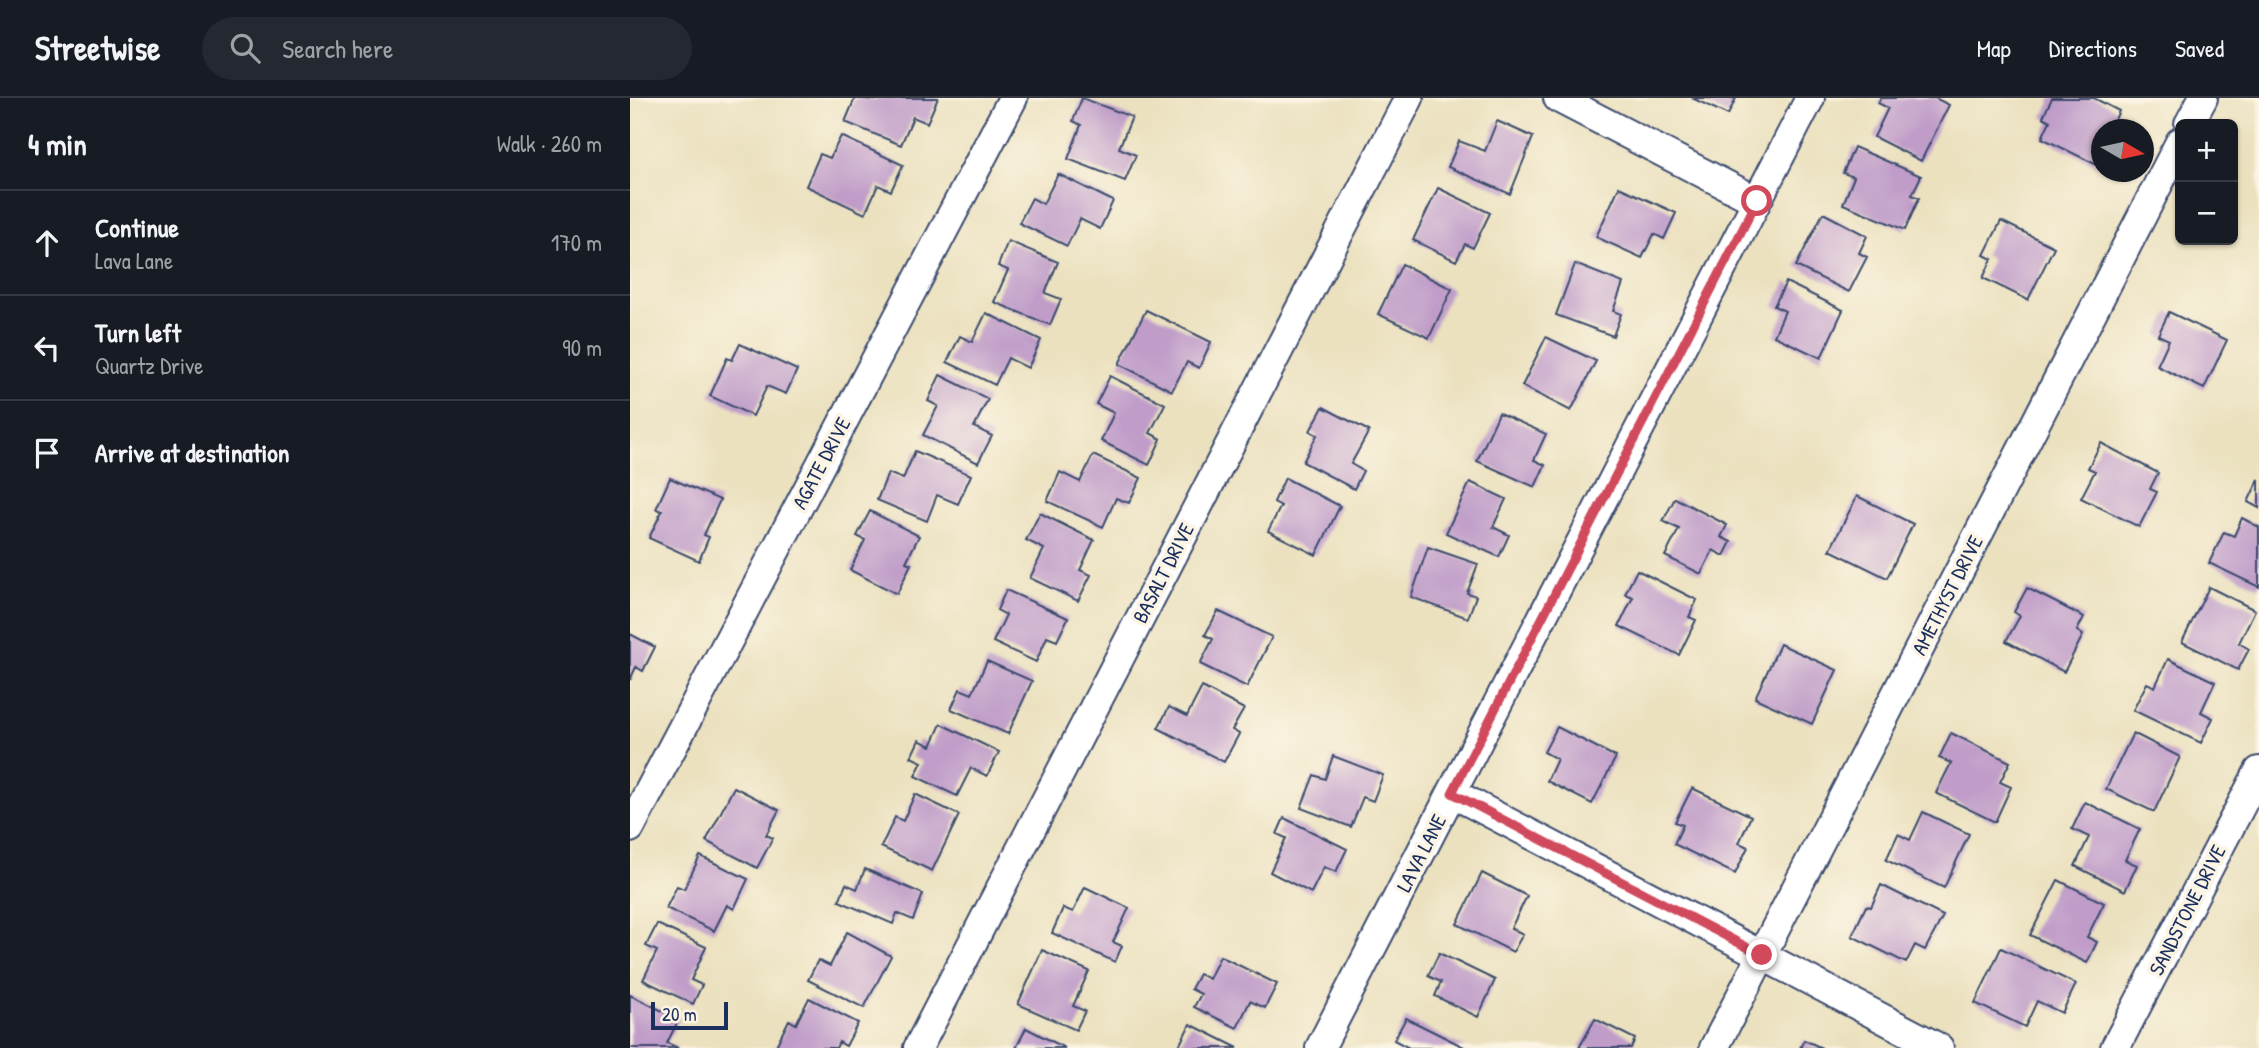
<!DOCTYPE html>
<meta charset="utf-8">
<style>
:root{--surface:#171b24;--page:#242831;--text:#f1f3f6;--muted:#9ea1a6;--line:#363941}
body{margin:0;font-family:"Patrick Hand",sans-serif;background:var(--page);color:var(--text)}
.controls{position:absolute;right:21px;top:21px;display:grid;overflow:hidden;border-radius:10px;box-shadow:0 2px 5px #0004}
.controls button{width:63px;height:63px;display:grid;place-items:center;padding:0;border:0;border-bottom:2px solid var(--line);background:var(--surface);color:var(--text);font:35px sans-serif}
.compass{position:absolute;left:1461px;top:21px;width:63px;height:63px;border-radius:50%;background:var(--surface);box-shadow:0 2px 5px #0004;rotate:99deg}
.scale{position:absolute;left:21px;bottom:18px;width:77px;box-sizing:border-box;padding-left:7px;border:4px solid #1b2f5e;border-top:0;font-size:19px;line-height:24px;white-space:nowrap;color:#1b2f5e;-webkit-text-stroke:5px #fcf5e5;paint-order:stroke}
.stop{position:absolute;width:21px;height:21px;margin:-16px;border:5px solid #d1495b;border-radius:50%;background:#fff}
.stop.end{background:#d1495b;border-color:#fff;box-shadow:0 2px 7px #0008}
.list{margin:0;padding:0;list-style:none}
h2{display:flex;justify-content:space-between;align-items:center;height:91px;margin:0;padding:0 28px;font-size:30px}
h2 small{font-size:23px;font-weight:400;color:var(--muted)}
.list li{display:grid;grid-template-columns:46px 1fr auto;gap:21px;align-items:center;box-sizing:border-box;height:105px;padding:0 28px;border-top:2px solid var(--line)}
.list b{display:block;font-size:26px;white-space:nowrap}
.list p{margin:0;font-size:23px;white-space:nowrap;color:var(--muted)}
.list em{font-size:23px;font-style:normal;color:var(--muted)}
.icon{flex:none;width:38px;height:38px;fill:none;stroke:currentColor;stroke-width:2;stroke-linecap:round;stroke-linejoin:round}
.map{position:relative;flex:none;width:1629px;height:950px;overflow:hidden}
header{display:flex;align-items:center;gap:42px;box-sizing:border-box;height:98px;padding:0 35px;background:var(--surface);border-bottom:2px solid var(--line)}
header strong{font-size:33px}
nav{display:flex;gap:38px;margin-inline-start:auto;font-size:24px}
.search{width:490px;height:63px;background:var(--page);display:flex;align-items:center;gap:18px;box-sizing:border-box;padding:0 24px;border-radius:38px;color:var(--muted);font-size:26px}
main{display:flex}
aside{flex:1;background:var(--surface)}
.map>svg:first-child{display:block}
</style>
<header>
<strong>Streetwise</strong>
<div class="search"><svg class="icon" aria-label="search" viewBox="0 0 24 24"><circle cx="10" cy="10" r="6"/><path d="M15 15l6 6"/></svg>Search here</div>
<nav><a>Map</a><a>Directions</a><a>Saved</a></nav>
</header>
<main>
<aside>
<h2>4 min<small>Walk · 260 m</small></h2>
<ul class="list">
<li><svg class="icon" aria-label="ahead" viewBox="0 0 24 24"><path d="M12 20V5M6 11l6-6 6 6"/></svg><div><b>Continue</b><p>Lava Lane</p></div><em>170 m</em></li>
<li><svg class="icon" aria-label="left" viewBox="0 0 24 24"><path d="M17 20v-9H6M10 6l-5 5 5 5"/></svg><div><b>Turn left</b><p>Quartz Drive</p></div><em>90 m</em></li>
<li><svg class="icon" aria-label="arrive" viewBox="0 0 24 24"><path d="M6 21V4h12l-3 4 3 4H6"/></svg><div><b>Arrive at destination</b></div></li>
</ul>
</aside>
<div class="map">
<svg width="1629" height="950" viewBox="0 0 1629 950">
<rect width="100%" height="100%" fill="#fcf5e5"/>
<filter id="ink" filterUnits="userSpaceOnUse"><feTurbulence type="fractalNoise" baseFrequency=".0143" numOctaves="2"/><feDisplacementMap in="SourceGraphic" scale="14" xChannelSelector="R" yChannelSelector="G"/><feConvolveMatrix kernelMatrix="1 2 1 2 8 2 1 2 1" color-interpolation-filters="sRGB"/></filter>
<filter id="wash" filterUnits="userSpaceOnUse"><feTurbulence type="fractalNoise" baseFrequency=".00686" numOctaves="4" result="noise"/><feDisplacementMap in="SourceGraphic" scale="28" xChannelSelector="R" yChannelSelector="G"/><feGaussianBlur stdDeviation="1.57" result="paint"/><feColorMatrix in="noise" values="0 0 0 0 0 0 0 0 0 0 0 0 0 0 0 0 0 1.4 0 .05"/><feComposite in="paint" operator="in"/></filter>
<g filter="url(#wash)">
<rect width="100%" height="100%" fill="#ebe1bf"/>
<g id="blocks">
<path fill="#c09dc9" d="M225 0 246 2 247 0H308L297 25 283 19 271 47 215 24Z
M452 0 502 19 489 50 506 57 495 83 438 61 451 27 443 23Z
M1062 0H1106L1098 17Z
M1251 0H1305L1319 7 1291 63 1244 39 1258 10 1248 5Z
M1422 0H1464L1489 13 1480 32H1472V64L1469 68 1412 40 1420 23 1413 19Z
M867 23 903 39 880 96 818 69 829 43 855 53Z
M211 38 273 67 261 93 248 87 235 116 176 88 190 56 200 60Z
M1224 49 1291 78 1282 97 1289 100 1275 132 1213 106 1224 79 1213 75Z
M428 76 483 103 470 131 450 121 437 148 389 125 402 100 413 106Z
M989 89 1046 115 1034 141 1024 136 1012 160 966 139Z
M808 90 860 115 843 150 835 146 826 163 783 142Z
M1193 115 1237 138 1229 155 1237 159 1219 194 1166 168Z
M1371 123 1424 149 1398 202 1353 180 1362 161 1354 157Z
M378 143 428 164 415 195 431 201 420 227 364 204 378 172 368 168Z
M772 166 822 191 799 240 748 216Z
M945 166 993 185 983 213 991 216 983 238 926 217Z
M1156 184 1213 212 1191 260 1144 238 1155 213 1144 208Z
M516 212 581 244 569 270 557 264 542 293 489 266Z
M1539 214 1597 242 1574 291 1527 268 1539 242 1528 237Z
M356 215 411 242 398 270 378 260 365 287 317 264 330 238 342 244Z
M916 239 966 263 941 313 892 288Z
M110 246 167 272 156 296 137 288 123 318 80 298 97 260 102 262Z
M310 277 358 301 344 329 362 338 348 365 293 337 308 308 298 303Z
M480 278 535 306 520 335 531 341 519 367 471 343 484 315 466 306Z
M693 309 739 333 721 366 733 373 724 391 673 364 687 337 680 333Z
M869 315 916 336 904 362 915 367 905 389 847 363Z
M1471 345 1528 375 1520 391 1527 394 1509 429 1451 400 1465 373 1458 370Z
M285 353 341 377 328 406 307 397 297 423 247 402 258 375 273 381Z
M463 357 511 380 499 405 486 400 473 429 417 403 430 374 450 384Z
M40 380 90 402 74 437 79 439 69 463 19 440 32 413 26 411Z
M655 380 710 408 686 457 638 433 651 408 644 404Z
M1629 381V410L1618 404Z
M840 384 876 401 863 429 879 437 869 459 816 435Z
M1227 398 1283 426 1257 480 1200 452Z
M1045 400 1097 427 1091 439 1101 444 1094 458 1083 452 1071 476 1035 458 1049 431 1033 423Z
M240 413 289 438 276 464 281 466 267 496 220 472 235 442 227 438Z
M410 415 464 442 450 472 461 477 448 503 400 480 414 451 396 442Z
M1612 420 1629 429V489L1579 465 1594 434 1604 438Z
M798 449 848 466 837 495 846 498 838 520 781 499Z
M1007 472 1067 502 1059 519 1066 522 1049 557 989 528 1003 499 995 496Z
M1579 489 1625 512 1609 545 1619 551 1608 572 1552 544Z
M1397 490 1454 519 1447 533 1453 537 1434 574 1376 543 1390 518 1384 514Z
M376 492 438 520 427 543 417 539 406 564 363 544 376 517 367 512Z
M588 513 642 539 617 589 570 566 583 541 575 537Z
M0 536 25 549 13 573 6 569 0 582Z
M1150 546 1207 572 1182 626 1125 600Z
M1538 561 1585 584 1571 614 1583 620 1571 645 1503 612 1517 585 1525 589Z
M357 563 402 583 378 636 321 611 330 591 342 596Z
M572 589 614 611 602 632 609 636 594 664 528 630 539 609 557 618Z
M311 626 369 654 357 678 341 670 327 698 285 678 292 664 281 659 289 642 301 648Z
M927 629 986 659 962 706 917 683 927 661 914 654Z
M1321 635 1380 664 1370 684 1381 689 1365 724 1306 695 1321 665 1309 660Z
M1503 635 1550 659 1524 714 1476 691Z
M703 658 753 677 743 703 733 699 721 729 671 710 684 677 695 681Z
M104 689 149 712 136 737 143 740 127 770 76 743Z
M1062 690 1121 718 1109 745 1118 749 1105 776 1044 746 1053 727 1045 724Z
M285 696 329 717 302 773 251 749 265 719 273 723Z
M1455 704 1510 731 1495 762 1507 767 1495 793 1445 768 1459 739 1442 731Z
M1293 714 1339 736 1314 790 1256 762 1268 736 1280 742Z
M654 720 717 751 706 774 694 769 681 795 640 774 656 740 647 736Z
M70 758 118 781 104 811 97 807 84 833 36 810 47 788 54 791Z
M235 771 293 796 283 822 267 815 263 826 209 803 216 786 227 791Z
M852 775 897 798 881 830 893 836 883 854 827 826Z
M1428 782 1474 805 1457 839 1467 844 1457 865 1400 837Z
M1251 787 1313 818 1295 852 1285 847 1276 865 1222 838 1236 808 1241 809Z
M455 789 499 810 483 844 492 848 485 864 422 835 433 810 443 814Z
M27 826 76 849 61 882 72 887 63 906 13 882 27 853 16 848Z
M217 834 261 858 234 910 178 882 188 862 200 868Z
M1371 850 1446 886 1432 915 1407 903 1395 929 1345 905Z
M412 852 459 873 443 908 455 913 446 932 388 906Z
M809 855 865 882 848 919 805 898 811 884 798 878Z
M590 858 647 886 635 910 620 903 607 930 564 909 571 896 561 891 569 876 579 881Z
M0 897 49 921 37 945 48 950H0Z
M179 900 228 925 216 948 209 944 206 950H145L159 922 166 926Z
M776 920 836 950H779L764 942Z
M965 921 1005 941 1001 950H949Z
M560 926 608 950H548Z
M396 930 435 950H386Z
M1174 942 1192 950H1170Z"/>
</g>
</g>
<g filter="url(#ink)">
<use href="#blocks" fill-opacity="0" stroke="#3a4a6d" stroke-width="2"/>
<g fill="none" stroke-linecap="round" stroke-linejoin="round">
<defs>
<path id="street" d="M928 0 1127 103
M1559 26 1573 0
M822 695 1309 950
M0 730 383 0
M288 950 779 0
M690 950 1180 0
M1084 950 1550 44
M1485 950 1629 673"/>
</defs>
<use href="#street" stroke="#3a4a6d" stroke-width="32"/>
<use href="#street" stroke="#fff" stroke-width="28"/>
</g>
</g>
<g fill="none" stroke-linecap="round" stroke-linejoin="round" filter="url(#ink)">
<path stroke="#d1495b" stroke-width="9" d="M1127 103 822 695 1132 857"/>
</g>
<g text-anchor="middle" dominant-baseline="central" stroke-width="7" stroke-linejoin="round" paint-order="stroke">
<g font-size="21" fill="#1b2f5e" stroke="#fcf5e5">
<text transform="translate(191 365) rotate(-62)">AGATE DRIVE</text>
<text transform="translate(533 475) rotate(-63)">BASALT DRIVE</text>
<text transform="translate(1317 497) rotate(-63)">AMETHYST DRIVE</text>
<text transform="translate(791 755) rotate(-63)">LAVA LANE</text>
<text transform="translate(1557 812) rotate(-63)">SANDSTONE DRIVE</text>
</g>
</g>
</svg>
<div class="controls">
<button>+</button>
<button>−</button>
</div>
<svg class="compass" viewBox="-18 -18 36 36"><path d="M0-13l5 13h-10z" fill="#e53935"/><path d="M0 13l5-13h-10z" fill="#9ea1a6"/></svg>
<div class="scale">20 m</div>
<div class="stop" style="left:1127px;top:103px"></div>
<div class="stop end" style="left:1132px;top:857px"></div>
</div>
</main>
